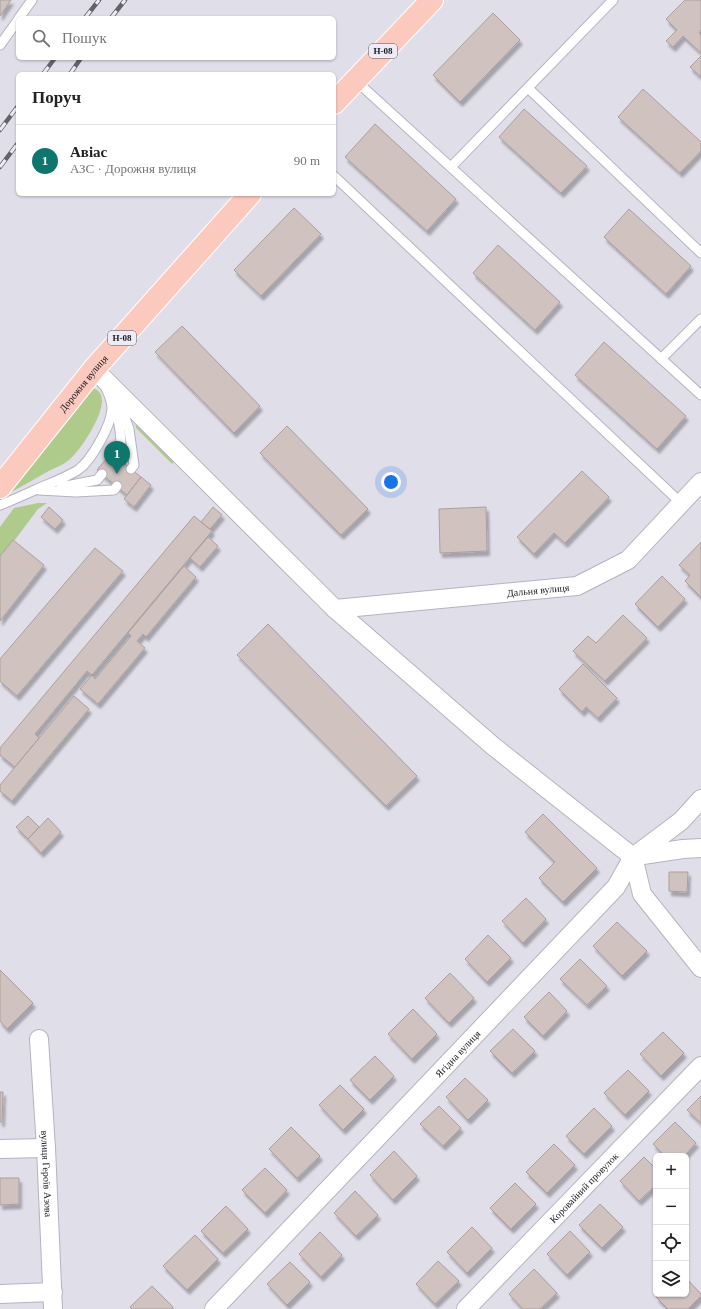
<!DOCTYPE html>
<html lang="uk">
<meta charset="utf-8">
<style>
:root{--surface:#fff;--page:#f6f6f6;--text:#222;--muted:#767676;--line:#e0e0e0;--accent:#0f766e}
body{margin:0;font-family:"Times New Roman",serif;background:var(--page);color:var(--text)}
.controls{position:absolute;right:12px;bottom:12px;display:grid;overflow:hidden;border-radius:6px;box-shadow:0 1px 3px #0004}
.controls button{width:36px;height:36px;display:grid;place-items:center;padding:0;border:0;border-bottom:1px solid var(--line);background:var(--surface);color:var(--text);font:20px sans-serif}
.you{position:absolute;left:391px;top:482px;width:14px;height:14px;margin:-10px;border:3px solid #fff;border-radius:50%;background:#1a73e8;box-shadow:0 0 0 6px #1a73e833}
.badge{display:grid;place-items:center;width:26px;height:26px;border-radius:50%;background:var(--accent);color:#fff;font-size:13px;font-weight:700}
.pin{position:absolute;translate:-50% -33px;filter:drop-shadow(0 1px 2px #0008)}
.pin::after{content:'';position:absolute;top:21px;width:14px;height:12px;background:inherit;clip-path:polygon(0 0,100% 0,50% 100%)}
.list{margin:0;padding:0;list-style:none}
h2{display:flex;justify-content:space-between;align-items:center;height:52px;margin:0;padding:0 16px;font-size:17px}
h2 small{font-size:13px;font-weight:400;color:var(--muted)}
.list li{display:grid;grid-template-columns:26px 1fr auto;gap:12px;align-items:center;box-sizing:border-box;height:72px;padding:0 16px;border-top:1px solid var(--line)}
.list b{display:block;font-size:15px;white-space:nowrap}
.list p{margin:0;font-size:13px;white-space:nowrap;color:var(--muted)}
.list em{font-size:13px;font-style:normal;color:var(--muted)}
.icon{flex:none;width:22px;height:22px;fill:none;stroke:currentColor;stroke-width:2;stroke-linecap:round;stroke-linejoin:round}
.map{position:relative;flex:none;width:701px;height:1309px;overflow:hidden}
.search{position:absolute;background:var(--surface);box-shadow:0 1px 3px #0004;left:16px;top:16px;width:320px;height:44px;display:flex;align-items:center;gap:10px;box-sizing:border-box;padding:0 14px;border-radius:6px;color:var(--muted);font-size:15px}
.panel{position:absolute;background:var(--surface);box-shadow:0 1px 3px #0004;left:16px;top:72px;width:320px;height:124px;border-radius:6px}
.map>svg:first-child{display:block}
</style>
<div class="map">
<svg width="701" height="1309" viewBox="0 0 701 1309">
<defs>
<filter id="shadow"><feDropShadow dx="2.5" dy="4.5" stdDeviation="1" flood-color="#0004"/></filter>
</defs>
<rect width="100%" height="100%" fill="#dfdee9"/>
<path fill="#afcb8c" d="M91 388C121 392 81 451 69 460 63 465 54 468 47 472 33 480 19 488 4 496Z
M135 420 175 460 172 464 136 428Z
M38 503H47L38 509 14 541H12L0 556V527L14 508Z"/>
<path fill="#cfc2bf" stroke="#ac9f9c" filter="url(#shadow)" d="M0 0H11L0 16Z
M685 0H701V30L699 33 701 35V53L683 36 673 47 666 41 677 30 666 19Z
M493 13 520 40 460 102 433 75Z
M701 56V77L690 67Z
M643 89 701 142V151L680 173 618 117Z
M524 109 587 166 561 193 499 137Z
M375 124 456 199 427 231 345 157Z
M294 208 321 234 261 296 234 270Z
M629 209 691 266 666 294 604 237Z
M498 245 560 302 535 330 473 273Z
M182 326 260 406 234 433 155 352Z
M604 342 686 416 657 449 575 375Z
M287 426 368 509 341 535 260 453Z
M111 453 141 477 127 495 97 470Z
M582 471 609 497 565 543 554 533 534 554 517 537Z
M141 477 151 485 134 507 124 499Z
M49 507 63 520 55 529 41 517Z
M213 507 222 515 210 529 201 522Z
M486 507 487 551 440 553 439 509Z
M194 516 212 531 92 675 87 671 35 734 39 738 15 767 0 755V748Z
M208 537 218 546 200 567 190 558Z
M13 540 44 565 0 621V556Z
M701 542V597L685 581 690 575 679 565Z
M95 548 123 571 17 696 0 681V659Z
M184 566 196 577 146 637 143 634 137 641 145 648 98 704 80 689 92 675 95 679 131 636 128 633Z
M662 576 685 599 658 627 635 604Z
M623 615 647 638 605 681 573 651 588 636 596 643Z
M268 624 417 776 386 806 237 655Z
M583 664 617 698 598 718 586 707 582 712 559 689Z
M74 696 89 709 12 801 0 791V785Z
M543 814 597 868 563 902 539 878 555 862 525 832Z
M28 816 39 827 28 839 16 827Z
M48 818 61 832 41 853 28 839Z
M669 872H688L687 892 669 891Z
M526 898 546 919 523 943 502 921Z
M617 922 647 951 622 976 593 946Z
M488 935 511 958 487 982 465 959Z
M580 959 607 986 587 1005 560 979Z
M0 970 33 1003 7 1029 0 1021Z
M450 973 474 998 449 1023 425 998Z
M549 992 567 1011 543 1036 524 1017Z
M413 1009 437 1034 412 1059 388 1034Z
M513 1029 535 1051 512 1073 490 1051Z
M663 1032 684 1053 661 1076 640 1054Z
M375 1056 394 1076 370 1100 350 1080Z
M628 1070 649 1091 625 1115 604 1093Z
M465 1078 488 1100 468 1120 446 1097Z
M340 1085 364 1109 343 1130 319 1105Z
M0 1092H3L2 1122H0Z
M701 1096V1123L687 1110Z
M439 1106 461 1128 443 1146 420 1124Z
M594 1108 612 1126 584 1154 566 1136Z
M675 1122 696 1143 684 1156H665L653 1144Z
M291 1127 320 1156 297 1178 269 1149Z
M554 1144 575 1165 547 1193 526 1172Z
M394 1151 417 1176 393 1200 370 1175Z
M644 1157 656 1169V1185L639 1201 620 1181Z
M265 1168 287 1190 265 1213 242 1190Z
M0 1178H19V1204L0 1205Z
M515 1183 536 1204 511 1229 490 1208Z
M355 1191 378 1215 356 1236 334 1213Z
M600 1204 623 1227 602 1248 579 1225Z
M226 1206 248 1229 223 1253 201 1231Z
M472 1227 492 1248 467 1273 447 1252Z
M570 1231 590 1252 567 1275 547 1254Z
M320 1232 342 1255 321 1277 299 1254Z
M195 1235 218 1259 187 1290 163 1266Z
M438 1261 459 1281 435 1304 416 1284Z
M290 1262 310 1282 287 1305 267 1284Z
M534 1269 557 1293 540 1309H523L509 1294Z
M686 1278 701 1294V1296L688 1309H668L656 1297 659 1294H686Z
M152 1286 173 1307 171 1309H132L130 1307Z"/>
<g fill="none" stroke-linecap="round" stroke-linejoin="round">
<defs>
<path id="service" d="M19 18 32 0
M0 45 18 20
M355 80 701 395
M528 88 701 253
M451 167 613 0
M334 176 681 503
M661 359 701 319
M113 398 123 412 129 429 134 465 131 469
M113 404C118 414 123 440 120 452 119 453 117 456 116 457
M61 487 97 480 102 474
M39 490 76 492 114 490 117 486
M0 505C13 500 24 495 37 489 51 483 65 478 78 470 91 461 111 426 112 409 112 403 108 392 105 386"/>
<g id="minor">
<path d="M94 369 335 609 493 746 633 857 642 894 701 968"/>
<path id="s1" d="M335 609 577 586 628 560 701 482"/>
<path d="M636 856 683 849 701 848"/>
<path id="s2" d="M39 1039 46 1148 53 1309"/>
<path d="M0 1149 46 1148"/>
<path d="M0 1294 53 1292"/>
<path id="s3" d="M214 1309 616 887 633 857 681 821 701 799"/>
<path id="s4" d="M466 1309 701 1066"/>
</g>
<g id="primary">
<path d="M334 103 432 0"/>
<path id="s5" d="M0 487 94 369 250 194"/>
</g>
</defs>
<use href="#service" stroke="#b5b3be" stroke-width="11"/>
<use href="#minor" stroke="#b5b3be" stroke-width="20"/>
<use href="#primary" stroke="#fff" stroke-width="24"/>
<use href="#service" stroke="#fff" stroke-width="9"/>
<use href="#minor" stroke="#fff" stroke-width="18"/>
<use href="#primary" stroke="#fbc9be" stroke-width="22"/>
<defs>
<path id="rail" d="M85 18 99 0
M111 18 125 0
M43 74 55 58
M70 74 81 58
M0 130 18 106
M0 167 18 143"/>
</defs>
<use href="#rail" stroke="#626268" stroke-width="4.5"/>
<use href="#rail" stroke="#edebf7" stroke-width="3" stroke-dasharray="9" stroke-linecap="butt"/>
</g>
<g text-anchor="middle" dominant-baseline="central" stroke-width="4" stroke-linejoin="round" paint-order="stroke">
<g fill="#edebf7" stroke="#57575d" stroke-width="1">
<rect x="369" y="44" width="28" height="14" rx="3"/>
<rect x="108" y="331" width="28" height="14" rx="3"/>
</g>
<g font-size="9" font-weight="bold" fill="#17171b">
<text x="383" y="51">Н-08</text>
<text x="122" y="338">Н-08</text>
</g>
<g font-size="10" fill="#17171b" stroke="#edebf7">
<text stroke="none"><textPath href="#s5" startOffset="133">Дорожня вулиця</textPath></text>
<text stroke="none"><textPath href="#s1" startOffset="204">Дальня вулиця</textPath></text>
<text stroke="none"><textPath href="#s3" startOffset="353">Ягідна вулиця</textPath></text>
<text stroke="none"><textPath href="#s2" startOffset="135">вулиця Героїв Азова</textPath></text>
<text stroke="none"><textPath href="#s4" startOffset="169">Коровайний провулок</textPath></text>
</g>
</g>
</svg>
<div class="controls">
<button>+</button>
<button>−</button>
<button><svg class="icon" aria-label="locate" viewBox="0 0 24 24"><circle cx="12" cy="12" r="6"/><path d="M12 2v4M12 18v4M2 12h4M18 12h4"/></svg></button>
<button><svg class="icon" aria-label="layers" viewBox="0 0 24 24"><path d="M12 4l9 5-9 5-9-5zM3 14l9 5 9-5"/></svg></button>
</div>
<div class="you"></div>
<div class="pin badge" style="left:117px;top:474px">1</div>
<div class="search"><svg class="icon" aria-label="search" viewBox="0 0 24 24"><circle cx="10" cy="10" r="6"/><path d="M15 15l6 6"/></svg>Пошук</div>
<section class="panel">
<h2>Поруч<small></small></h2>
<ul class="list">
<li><span class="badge">1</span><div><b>Авіас</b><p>АЗС · Дорожня вулиця</p></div><em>90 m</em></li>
</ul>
</section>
</div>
